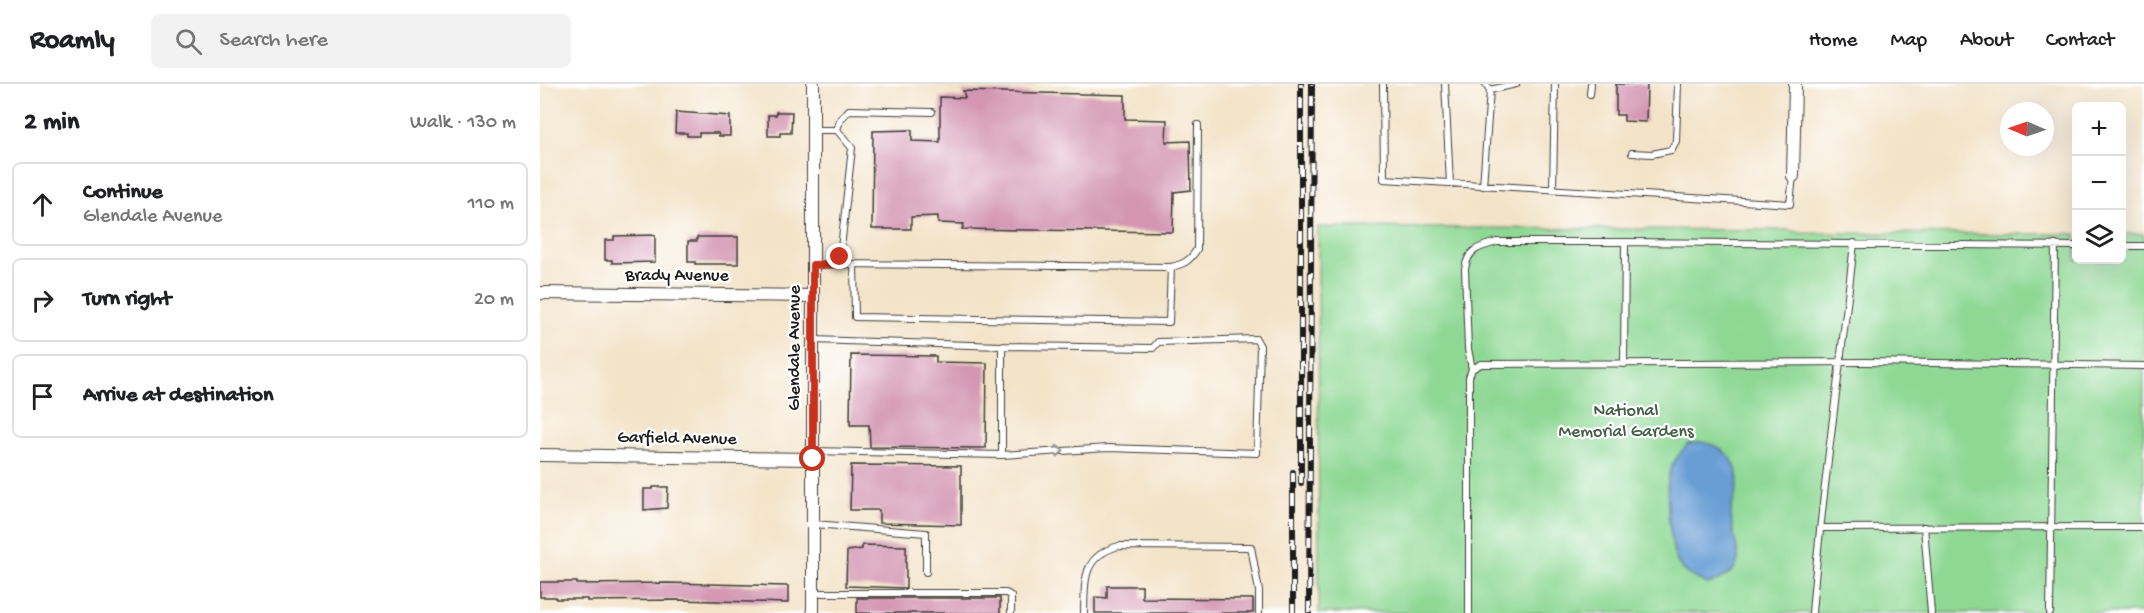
<!DOCTYPE html>
<meta charset="utf-8">
<style>
:root{--surface:#fff;--page:#f2f2f2;--text:#202124;--muted:#757577;--line:#e0e0e0}
body{margin:0;font-family:"Gochi Hand",sans-serif;background:var(--page);color:var(--text)}
.controls{position:absolute;right:18px;top:18px;display:grid;overflow:hidden;border-radius:9px;box-shadow:0 6px 24px #0002}
.controls button{width:54px;height:54px;display:grid;place-items:center;padding:0;border:0;border-bottom:2px solid var(--line);background:var(--surface);color:var(--text);font:30px sans-serif}
.compass{position:absolute;left:1460px;top:18px;width:54px;height:54px;border-radius:50%;background:var(--surface);box-shadow:0 6px 24px #0002;rotate:272deg}
.stop{position:absolute;width:18px;height:18px;margin:-14px;border:4px solid #c8321e;border-radius:50%;background:#fff}
.stop.end{background:#c8321e;border-color:#fff;box-shadow:0 2px 6px #0008}
.list{margin:0;padding:0;list-style:none}
h2{display:flex;justify-content:space-between;align-items:center;height:78px;margin:0;padding:0 24px;font-size:26px}
h2 small{font-size:20px;font-weight:400;color:var(--muted)}
.list li{display:grid;grid-template-columns:39px 1fr auto;gap:18px;align-items:center;box-sizing:border-box;height:84px;margin:0 12px 12px;padding:0 12px;border:2px solid var(--line);border-radius:9px}
.list b{display:block;font-size:22px;white-space:nowrap}
.list p{margin:0;font-size:20px;white-space:nowrap;color:var(--muted)}
.list em{font-size:20px;font-style:normal;color:var(--muted)}
.icon{flex:none;width:33px;height:33px;fill:none;stroke:currentColor;stroke-width:2;stroke-linecap:round;stroke-linejoin:round}
.map{position:relative;flex:none;width:1604px;height:529px;overflow:hidden}
header{display:flex;align-items:center;gap:36px;box-sizing:border-box;height:84px;padding:0 30px;background:var(--surface);border-bottom:2px solid var(--line)}
header strong{font-size:28px}
nav{display:flex;gap:33px;margin-inline-start:auto;font-size:21px}
.search{width:420px;height:54px;background:var(--page);display:flex;align-items:center;gap:15px;box-sizing:border-box;padding:0 21px;border-radius:9px;color:var(--muted);font-size:22px}
main{display:flex}
aside{flex:1;background:var(--surface)}
.map>svg:first-child{display:block}
</style>
<header>
<strong>Roamly</strong>
<div class="search"><svg class="icon" aria-label="search" viewBox="0 0 24 24"><circle cx="10" cy="10" r="6"/><path d="M15 15l6 6"/></svg>Search here</div>
<nav><a>Home</a><a>Map</a><a>About</a><a>Contact</a></nav>
</header>
<main>
<aside>
<h2>2 min<small>Walk · 130 m</small></h2>
<ul class="list">
<li><svg class="icon" aria-label="ahead" viewBox="0 0 24 24"><path d="M12 20V5M6 11l6-6 6 6"/></svg><div><b>Continue</b><p>Glendale Avenue</p></div><em>110 m</em></li>
<li><svg class="icon" aria-label="right" viewBox="0 0 24 24"><path d="M7 20v-9h11M14 6l5 5-5 5"/></svg><div><b>Turn right</b></div><em>20 m</em></li>
<li><svg class="icon" aria-label="arrive" viewBox="0 0 24 24"><path d="M6 21V4h12l-3 4 3 4H6"/></svg><div><b>Arrive at destination</b></div></li>
</ul>
</aside>
<div class="map">
<svg width="1604" height="529" viewBox="0 0 1604 529">
<rect width="100%" height="100%" fill="#fff"/>
<filter id="ink" filterUnits="userSpaceOnUse"><feTurbulence type="fractalNoise" baseFrequency=".0167" numOctaves="2"/><feDisplacementMap in="SourceGraphic" scale="12" xChannelSelector="R" yChannelSelector="G"/><feConvolveMatrix kernelMatrix="1 2 1 2 8 2 1 2 1" color-interpolation-filters="sRGB"/></filter>
<filter id="wash" filterUnits="userSpaceOnUse"><feTurbulence type="fractalNoise" baseFrequency=".008" numOctaves="4" result="noise"/><feDisplacementMap in="SourceGraphic" scale="24" xChannelSelector="R" yChannelSelector="G"/><feGaussianBlur stdDeviation="1.35" result="paint"/><feColorMatrix in="noise" values="0 0 0 0 0 0 0 0 0 0 0 0 0 0 0 0 0 1.4 0 .05"/><feComposite in="paint" operator="in"/></filter>
<g filter="url(#wash)">
<rect width="100%" height="100%" fill="#f3e3c8"/>
<path fill="#8ed894" stroke="#557a58" stroke-width="1.5" d="M778 143 1247 146 1262 149 1536 150V176H1582V150H1604V529H779Z"/>
<path fill="#699ed5" stroke="#425d78" stroke-width="1.5" d="M1163 358C1185 363 1201 378 1197 403 1196 413 1191 420 1191 430 1191 464 1217 484 1168 500 1156 495 1146 491 1138 479 1130 466 1126 412 1128 396 1130 381 1138 371 1148 360Z"/>
<g id="blocks">
<path fill="#d395b2" d="M1076 0H1107L1106 38 1084 37V31H1076Z
M423 7 585 11V35L627 36 626 58 650 57 651 106 634 108 633 148 422 145 424 140 398 139V132L371 133V145H332L333 47 372 46V57L400 58V13L425 14Z
M136 28 190 32V52H179L178 49H159V52H147V49H135Z
M236 28H252L251 49H240V52H228V31H236Z
M115 151V178L72 179V176H65V156H74V152Z
M157 153H198V180H155V178H148V157H157Z
M311 271 396 272V278L447 279 446 364 330 363 329 341H310Z
M311 381 421 382V441L339 439V426H310Z
M113 403H128L127 424 104 426V405H113Z
M322 461 366 462V504L306 502 307 467 322 465Z
M0 498H37V500L128 499 248 502V519L138 516 47 517V515H16V513H0Z
M567 502H602V514L713 515V529H555V513L567 514Z
M317 514H460V529H317Z"/>
</g>
</g>
<g filter="url(#ink)">
<use href="#blocks" fill-opacity="0" stroke="#3c3a36" stroke-width="1.5"/>
<g fill="none" stroke-linecap="round" stroke-linejoin="round">
<defs>
<path id="service" d="M843 0 844 95 1250 120 1253 92
M905 0 910 100
M950 6 976 0
M1050 10 1051 0
M273 46H297L312 64 300 173 296 180 274 181
M297 46 300 36 309 26 392 28
M1092 69 1112 70 1131 66 1136 57 1138 0
M943 102 950 6 946 0
M1013 105 1015 0
M1582 162H1604
M296 180 631 183C644 180 650 177 657 165L658 41
M314 180 315 233 629 238 631 183
M273 256 462 262V371L273 367
M462 262 613 264 618 258 716 255 720 262 717 369 568 364 462 371
M1084 280 1085 158 1536 162
M932 285 928 265 925 185C928 165 939 163 957 158H1085
M274 440 386 449V488
M1384 443 1391 529
M1280 444 1604 443
M273 509H466L471 512V529
M544 529C545 496 542 472 579 462L711 463 719 507V529
M929 529V293L932 285 941 280 1325 278 1604 282
M1272 529C1282 405 1301 282 1314 159
M1510 529 1515 161"/>
<path id="minor" d="M273 0V529
M1253 92 1255 0
M0 209 273 212
M0 371 273 375"/>
</defs>
<use href="#service" stroke="#3c3a36" stroke-width="8"/>
<use href="#minor" stroke="#3c3a36" stroke-width="14"/>
<use href="#service" stroke="#fff" stroke-width="6"/>
<use href="#minor" stroke="#fff" stroke-width="12"/>
<defs>
<path id="rail" d="M753 388V529
M761 399V0
M769 529 772 0"/>
</defs>
<use href="#rail" stroke="#1c1c1c" stroke-width="6"/>
<use href="#rail" stroke="#fff" stroke-width="4" stroke-dasharray="11" stroke-linecap="butt"/>
</g>
<defs><path id="oneway-chevron" d="M-2-3.5L2.5 0L-2 3.5" fill="none" stroke-width="1.6" stroke-linecap="round" stroke-linejoin="round" transform="scale(1.5)"/></defs>
<use stroke="#999" href="#oneway-chevron" transform="translate(520 367) rotate(-3)"/>
</g>
<g fill="none" stroke-linecap="round" stroke-linejoin="round" filter="url(#ink)">
<path stroke="#c8321e" stroke-width="8" d="M273 375V181L296 180 300 173"/>
</g>
<g text-anchor="middle" dominant-baseline="central" stroke-width="4.5" stroke-linejoin="round" paint-order="stroke">
<g font-size="18" fill="#1c1c1c" stroke="#fff">
<text x="137" y="192">Brady Avenue</text>
<text transform="translate(255 264) rotate(-90)">Glendale Avenue</text>
<text transform="translate(137 355) rotate(1)">Garfield Avenue</text>
</g>
<g font-size="18" fill="#445e46" stroke="#fff">
<text x="1086" y="327">National<tspan x="1086" dy="21">Memorial Gardens</tspan></text>
</g>
</g>
</svg>
<div class="controls">
<button>+</button>
<button>−</button>
<button><svg class="icon" aria-label="layers" viewBox="0 0 24 24"><path d="M12 4l9 5-9 5-9-5zM3 14l9 5 9-5"/></svg></button>
</div>
<svg class="compass" viewBox="-18 -18 36 36"><path d="M0-13l5 13h-10z" fill="#e53935"/><path d="M0 13l5-13h-10z" fill="#757577"/></svg>
<div class="stop" style="left:273px;top:375px"></div>
<div class="stop end" style="left:300px;top:173px"></div>
</div>
</main>
